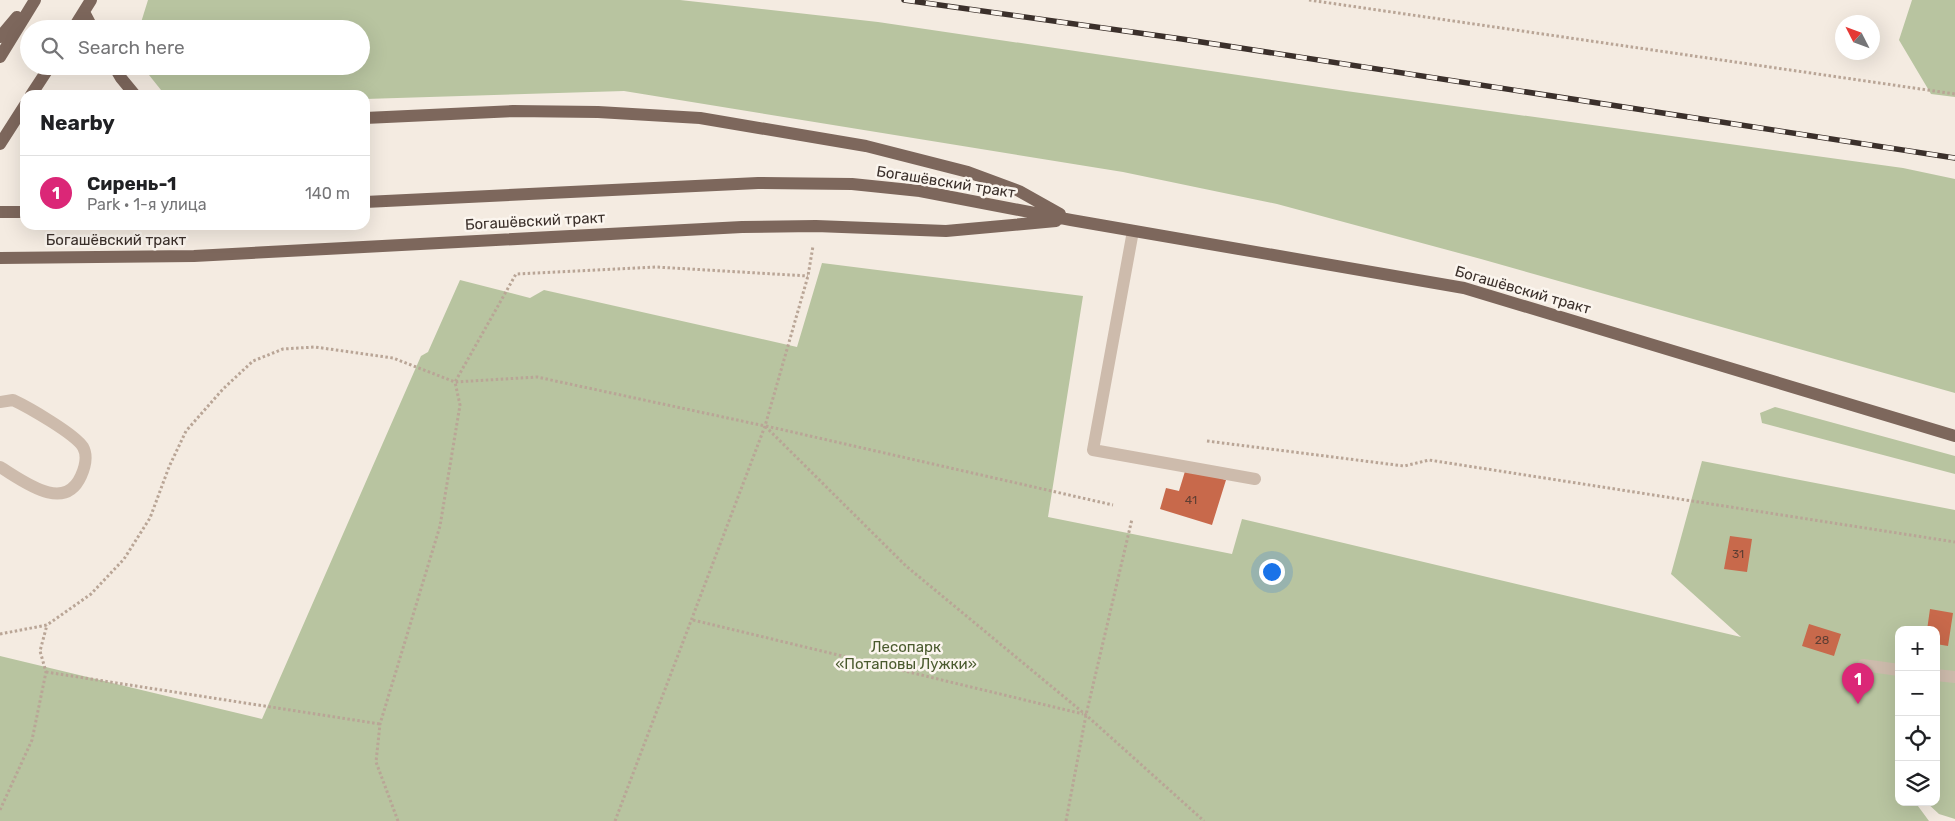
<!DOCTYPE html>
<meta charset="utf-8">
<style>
:root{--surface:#fff;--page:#f6f6f6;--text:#202124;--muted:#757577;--line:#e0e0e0;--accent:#db2777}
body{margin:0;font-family:Rubik,sans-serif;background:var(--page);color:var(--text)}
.controls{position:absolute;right:15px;bottom:15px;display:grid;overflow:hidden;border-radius:10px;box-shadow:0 5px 20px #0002}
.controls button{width:45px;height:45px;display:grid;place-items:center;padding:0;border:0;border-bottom:1px solid var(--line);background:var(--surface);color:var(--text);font:25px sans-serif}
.compass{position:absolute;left:1835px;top:15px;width:45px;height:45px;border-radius:50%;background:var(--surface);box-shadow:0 5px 20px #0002;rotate:312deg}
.you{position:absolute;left:1271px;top:571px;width:18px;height:18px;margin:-12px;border:4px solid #fff;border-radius:50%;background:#1a73e8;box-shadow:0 0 0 8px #1a73e833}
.badge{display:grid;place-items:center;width:32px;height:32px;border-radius:50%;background:var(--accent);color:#fff;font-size:16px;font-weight:700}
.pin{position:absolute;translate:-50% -41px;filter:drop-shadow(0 1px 2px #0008)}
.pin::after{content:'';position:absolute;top:26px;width:18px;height:15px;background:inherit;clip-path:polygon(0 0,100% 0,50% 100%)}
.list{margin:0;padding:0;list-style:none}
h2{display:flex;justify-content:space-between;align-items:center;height:65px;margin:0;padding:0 20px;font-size:21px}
h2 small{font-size:16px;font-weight:400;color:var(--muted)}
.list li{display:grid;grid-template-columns:32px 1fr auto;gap:15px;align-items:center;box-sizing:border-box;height:75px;padding:0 20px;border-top:1px solid var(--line)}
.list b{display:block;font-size:19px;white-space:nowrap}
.list p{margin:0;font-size:16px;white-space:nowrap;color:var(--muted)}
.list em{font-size:16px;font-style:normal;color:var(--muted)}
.icon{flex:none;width:28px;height:28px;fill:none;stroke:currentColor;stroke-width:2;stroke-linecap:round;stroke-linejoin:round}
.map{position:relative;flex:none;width:1955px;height:821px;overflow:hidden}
.search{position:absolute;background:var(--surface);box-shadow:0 5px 20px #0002;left:20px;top:20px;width:350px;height:55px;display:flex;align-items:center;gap:12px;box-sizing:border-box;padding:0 18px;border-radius:28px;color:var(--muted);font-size:19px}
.panel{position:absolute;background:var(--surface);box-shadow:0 5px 20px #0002;left:20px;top:90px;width:350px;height:140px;border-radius:15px}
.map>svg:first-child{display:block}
</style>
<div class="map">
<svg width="1955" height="821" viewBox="0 0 1955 821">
<rect width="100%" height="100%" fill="#f4ebe1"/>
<path fill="#b8c4a0" d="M148 0H680L878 22 1346 91 1903 168 1955 179V393L1481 259 1277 204 1123 172 624 91 365 99V95H165L149 75 145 66H361V29H139Z
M1912 0H1955V97L1931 94 1899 40Z
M822 263 1083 296 1048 517 1232 554 1242 519 1741 637 1671 574 1702 461 1955 510V819L1939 814 1926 802H1936V630H1899V778L1895 775 1899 781V802H1915L1929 821H0V656L262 719 421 356 428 352 460 280 530 298 544 290 797 347Z
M1775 407 1955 456V474L1762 423 1760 413Z"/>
<path fill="#c8694b" d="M1186 468 1226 480 1212 525 1160 509 1166 488 1179 491Z
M1730 536 1752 539 1747 572 1724 569Z
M1930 609 1953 613 1948 646 1936 644V630H1927Z
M1809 624 1841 634 1834 656 1802 646Z"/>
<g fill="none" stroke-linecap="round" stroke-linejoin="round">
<path stroke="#b9a596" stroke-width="3" stroke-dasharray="2.5 2.5" stroke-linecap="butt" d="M1309 0 1955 94
M766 426 1113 505
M1207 441 1404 466 1429 460 1955 542
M693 620 1083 714
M0 634 47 625 91 594 124 559 150 518 169 467 186 431 223 389 253 361 283 349 315 347 393 358 455 382 537 377 765 426 906 566 1086 715 1204 821
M46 672 380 724
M0 810 32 740 46 672 40 651 47 625
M398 821 376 762 380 724 440 526 460 405 455 382 516 274 656 267 808 276
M615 821 765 426 808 276 813 246
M1066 821 1086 715 1132 519"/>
<path stroke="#cdbbac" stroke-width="12" d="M1133 231 1093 450 1255 479
M0 402 13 400C28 407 75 434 83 447 88 456 85 467 81 476 64 514 22 480 0 467
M1863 665 1899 670
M1936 675 1955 677"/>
<path stroke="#7d675c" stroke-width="12" d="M84 12 93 29
M73 29 91 0
M0 37 17 17
M0 57 35 0
M114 66 121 78 135 95
M31 95 50 66
M365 118 513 111 598 112 700 118 866 146 968 172 1019 191 1060 214
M0 144 25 105
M365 202 758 183 852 184 920 191 1071 220 1464 288 1955 436
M0 212H25
M0 258 194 256 742 227 816 226 946 231 1056 221"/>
<defs>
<path id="rail" d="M904 0 1182 39 1955 158"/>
</defs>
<use href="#rail" stroke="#3b302b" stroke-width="5.5"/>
<use href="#rail" stroke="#fbf5ee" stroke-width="4" stroke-dasharray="11" stroke-linecap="butt"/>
</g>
<g text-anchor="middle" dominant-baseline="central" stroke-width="5" stroke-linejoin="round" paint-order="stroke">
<g font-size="12" fill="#5e3e33">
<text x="1191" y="500">41</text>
<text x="1738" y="554">31</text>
<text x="1822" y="640">28</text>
</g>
<g font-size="15" fill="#3b302b" stroke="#fbf5ee">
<text transform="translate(946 182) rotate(9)">Богашёвский тракт</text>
<text transform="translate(535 221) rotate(-3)">Богашёвский тракт</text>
<text x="116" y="240">Богашёвский тракт</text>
<text transform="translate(1523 290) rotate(16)">Богашёвский тракт</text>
</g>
<g font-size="15" fill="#4a5a2e" stroke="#fbf5ee">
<text x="906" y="647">Лесопарк<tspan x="906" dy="17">«Потаповы Лужки»</tspan></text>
</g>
</g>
</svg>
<div class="controls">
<button>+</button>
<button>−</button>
<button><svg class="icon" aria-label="locate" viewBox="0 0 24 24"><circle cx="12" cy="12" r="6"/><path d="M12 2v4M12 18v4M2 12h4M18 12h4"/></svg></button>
<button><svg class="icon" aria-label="layers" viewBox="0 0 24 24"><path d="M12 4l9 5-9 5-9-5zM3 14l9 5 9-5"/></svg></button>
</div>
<svg class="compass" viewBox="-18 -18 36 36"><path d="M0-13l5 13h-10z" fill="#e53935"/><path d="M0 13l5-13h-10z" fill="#757577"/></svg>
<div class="you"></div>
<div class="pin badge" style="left:1858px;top:704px">1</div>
<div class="search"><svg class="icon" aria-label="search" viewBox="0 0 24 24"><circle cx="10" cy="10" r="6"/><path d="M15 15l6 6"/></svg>Search here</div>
<section class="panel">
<h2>Nearby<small></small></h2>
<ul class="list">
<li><span class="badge">1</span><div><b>Сирень-1</b><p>Park · 1-я улица</p></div><em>140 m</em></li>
</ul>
</section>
</div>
